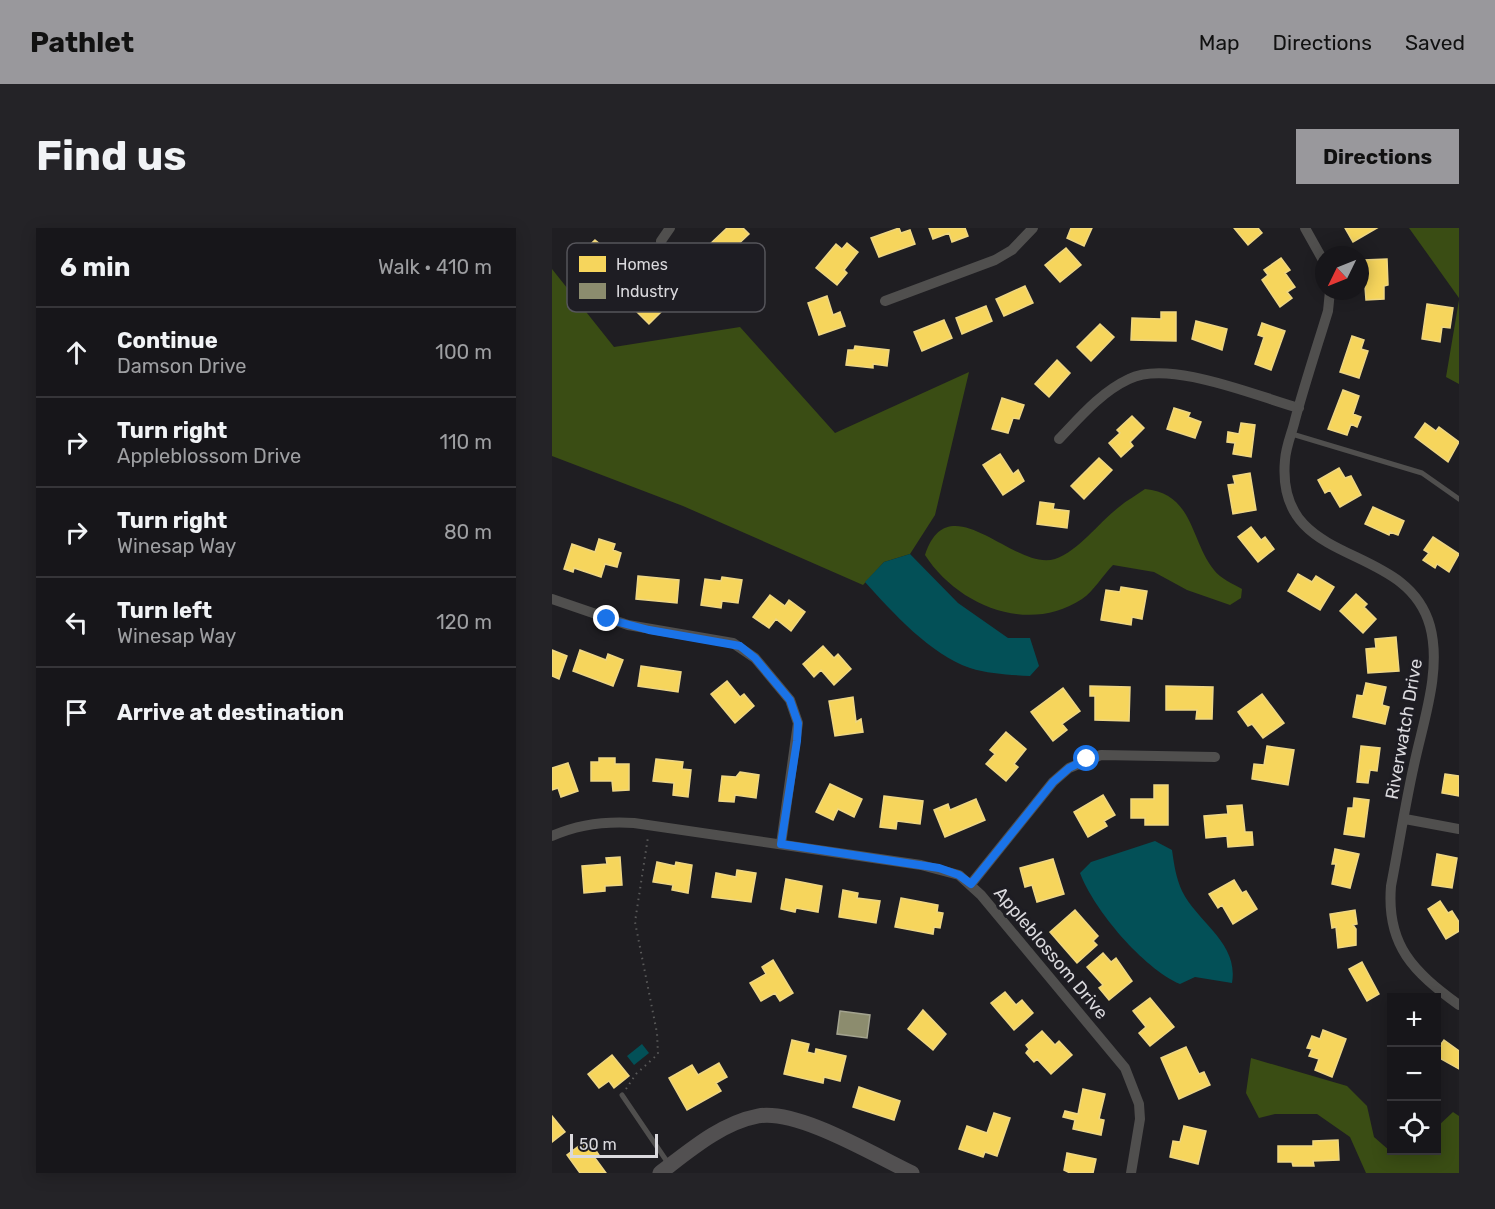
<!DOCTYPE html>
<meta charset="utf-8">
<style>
:root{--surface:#17161a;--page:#242327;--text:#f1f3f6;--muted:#9e9fa2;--line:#363539;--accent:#99989c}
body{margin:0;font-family:Rubik,sans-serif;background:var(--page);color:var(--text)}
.controls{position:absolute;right:18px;bottom:18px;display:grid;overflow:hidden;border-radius:0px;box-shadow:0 3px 15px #0003}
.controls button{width:54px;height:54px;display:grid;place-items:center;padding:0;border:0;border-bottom:2px solid var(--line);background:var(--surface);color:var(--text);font:30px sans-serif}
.compass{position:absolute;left:763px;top:18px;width:54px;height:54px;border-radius:50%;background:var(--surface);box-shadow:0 3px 15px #0003;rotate:227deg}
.scale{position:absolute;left:18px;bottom:15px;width:88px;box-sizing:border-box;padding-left:6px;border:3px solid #dad9dd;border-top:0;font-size:16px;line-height:21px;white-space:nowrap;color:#dad9dd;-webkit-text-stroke:4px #1e1d23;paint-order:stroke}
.stop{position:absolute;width:18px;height:18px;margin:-14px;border:4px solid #1a73e8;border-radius:50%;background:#fff}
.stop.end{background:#1a73e8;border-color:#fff;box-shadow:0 2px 6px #0008}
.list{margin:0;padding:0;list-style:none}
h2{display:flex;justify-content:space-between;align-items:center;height:78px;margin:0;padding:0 24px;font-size:26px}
h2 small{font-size:20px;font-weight:400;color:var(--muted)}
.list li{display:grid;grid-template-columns:39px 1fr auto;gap:18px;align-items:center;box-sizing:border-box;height:90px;padding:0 24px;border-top:2px solid var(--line)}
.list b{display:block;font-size:22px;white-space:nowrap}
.list p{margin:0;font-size:20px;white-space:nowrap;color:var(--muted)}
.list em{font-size:20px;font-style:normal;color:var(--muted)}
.icon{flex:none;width:33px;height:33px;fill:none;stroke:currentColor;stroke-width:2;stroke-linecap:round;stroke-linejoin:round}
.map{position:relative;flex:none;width:907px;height:945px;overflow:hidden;border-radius:0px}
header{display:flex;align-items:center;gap:36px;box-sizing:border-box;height:84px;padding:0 30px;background:var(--accent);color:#111}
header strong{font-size:28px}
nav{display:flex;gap:33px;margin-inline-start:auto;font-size:21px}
.intro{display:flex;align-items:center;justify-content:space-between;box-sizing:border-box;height:144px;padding:0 36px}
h1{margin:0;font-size:42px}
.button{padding:15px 27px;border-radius:0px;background:var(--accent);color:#111;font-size:21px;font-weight:700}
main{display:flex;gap:36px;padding:0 36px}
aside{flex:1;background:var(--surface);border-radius:0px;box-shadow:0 3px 15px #0003}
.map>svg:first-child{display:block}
</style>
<header>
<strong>Pathlet</strong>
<nav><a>Map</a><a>Directions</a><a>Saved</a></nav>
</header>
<div class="intro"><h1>Find us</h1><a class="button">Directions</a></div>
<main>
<aside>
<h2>6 min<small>Walk · 410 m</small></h2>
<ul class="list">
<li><svg class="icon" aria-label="ahead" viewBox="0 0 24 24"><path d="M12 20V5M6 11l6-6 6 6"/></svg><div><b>Continue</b><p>Damson Drive</p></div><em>100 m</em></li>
<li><svg class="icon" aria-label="right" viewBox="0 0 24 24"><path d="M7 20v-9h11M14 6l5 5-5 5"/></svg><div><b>Turn right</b><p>Appleblossom Drive</p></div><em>110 m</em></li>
<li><svg class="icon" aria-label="right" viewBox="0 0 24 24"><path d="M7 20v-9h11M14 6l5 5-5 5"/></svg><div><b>Turn right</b><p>Winesap Way</p></div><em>80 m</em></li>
<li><svg class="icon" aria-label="left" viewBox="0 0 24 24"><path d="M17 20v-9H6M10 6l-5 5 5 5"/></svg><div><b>Turn left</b><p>Winesap Way</p></div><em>120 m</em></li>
<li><svg class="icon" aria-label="arrive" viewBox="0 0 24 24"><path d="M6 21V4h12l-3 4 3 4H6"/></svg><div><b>Arrive at destination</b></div></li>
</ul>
</aside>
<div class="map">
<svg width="907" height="945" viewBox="0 0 907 945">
<rect width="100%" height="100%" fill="#1f1e22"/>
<path fill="#3a4d14" d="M857 0H907V70Z
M0 41 62 119 188 99 283 205 417 144 383 287 358 326 332 334 311 357 131 278 0 228Z
M907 72V156L894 149Z
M593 261C642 266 638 312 662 342 668 350 681 356 690 361L689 370 678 377 635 362 602 344 561 337C551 347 542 363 530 371 476 407 405 377 373 327 397 254 462 344 503 331 528 322 546 295 567 279 575 272 585 267 593 261Z
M699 830 795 858 815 878 822 909 838 923 884 922 885 899 901 884 907 888V945H814L798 909 765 886H723L707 890 694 865Z"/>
<path fill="#035057" d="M358 326 406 375 456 410H478L487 438 478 448C459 447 437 446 418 440 379 427 340 384 313 354L332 334Z
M603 613 620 622C622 636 624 650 630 663 646 695 687 715 680 755L643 749 628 756C591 740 542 682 528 645L539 634Z
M90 816 97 825 82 837 75 828Z"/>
<path fill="#f6d55c" stroke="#eed683" stroke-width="1.5" d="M175 0H191L197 6 180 22 175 18 165 27 156 18Z
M347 0 349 5 358 2 363 16 327 29 319 10Z
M377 0H413L416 8 400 14 397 5 381 11Z
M519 0H540L532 18 515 10Z
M682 0H706L710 5 696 17Z
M793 0H825L801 14Z
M43 12 70 34 55 50 29 25Z
M295 15 306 24 292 42 295 45 285 57 264 40 284 16 290 21Z
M514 20 529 37 508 54 493 37Z
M729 30 738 42 733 45 743 59 735 64 740 70 728 79 710 52 716 47 712 42Z
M835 31 836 57 832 58V71L814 72 811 32Z
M87 57 112 81 97 96 73 72Z
M473 58 481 75 452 88 444 71Z
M275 68 281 87 288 84 293 98 267 107 256 75Z
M875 76 901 80 898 100 890 99 888 114 870 111Z
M434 78 440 93 410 106 404 90Z
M609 84H624V113L579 112 580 90 609 91Z
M392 92 400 110 370 123 362 104Z
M644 93 675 101 670 122 640 111Z
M710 95 733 103 719 142 703 136 712 109 706 107Z
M548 96 562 109 539 133 525 119Z
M800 108 812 112 809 121 816 123 807 150 788 144Z
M303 118 337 122 335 138 321 136V140L294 137 296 122H302Z
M505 132 518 145 497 169 483 156Z
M791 162 807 168 801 186 809 189 805 199 799 196 795 207 776 201Z
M450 170 472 177 467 191 461 190 456 205 440 201Z
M622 180 638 185 636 189 649 194 643 210 615 201Z
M580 188 592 200 578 214 581 218 569 229 557 215 568 205 565 202Z
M689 195 703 197 699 229 681 226 683 215 675 214 676 204 687 206Z
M873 195 884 203 887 199 907 214 896 234 863 209Z
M448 226 461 246 466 242 472 253 451 267 431 237Z
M547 230 560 242 532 271 519 258Z
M787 240 793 250 799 248 809 267 788 279 778 262 773 265 766 252Z
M698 245 704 282 681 286 676 257 683 256 681 248Z
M488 274 502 276 501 281 517 283 515 300 485 296Z
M821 279 852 293 846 307 838 304 837 307 813 296Z
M699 299 709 312 713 309 722 321 706 334 686 309Z
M881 309 907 326 897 344 885 336 883 340 871 332 877 325 872 322Z
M47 311 63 316 61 322 69 325 65 339 53 336 49 349 22 340 21 344 12 341 20 316 43 324Z
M746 346 760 354 764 348 782 359 768 382 736 363Z
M86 348 127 352 125 375 84 371Z
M170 349 190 352 186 375 170 373 169 380 149 377 153 351 169 353Z
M569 359 595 363 590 391 580 389 579 397 549 392 554 362 568 364Z
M804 366 815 376 812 379 824 391 811 405 788 383Z
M218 367 233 378 237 372 253 384 239 403 224 391 217 400 201 389Z
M844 409 847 443 816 445 814 421 824 420 823 411Z
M271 418 282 430 286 426 299 441 282 457 269 442 262 449 251 436Z
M0 422 15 428 7 451 0 448Z
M28 422 54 432 56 426 71 432 61 458 21 443Z
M89 438 129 444 126 464 86 458Z
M175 453 188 469 192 466 202 478 183 495 159 466Z
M814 455 834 459 830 477 837 479 833 496 801 489 805 467 811 468Z
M538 458 578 459 577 493 543 492V468H538Z
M614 458 661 459 660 491H644L645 482H614Z
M511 460 528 483 510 496 515 502 501 513 479 484Z
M710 466 732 495 711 510 700 496 696 498 686 484Z
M301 469 304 494 309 491 311 504 283 508 277 473Z
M454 504 474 521 462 536 466 539 454 553 434 536 443 526 438 522Z
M715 518 742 522 736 557 700 551 702 536 712 537Z
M809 518 828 520 825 543 818 542 816 555 805 554Z
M47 530H63V536H77V562L61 563 60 553H39V534H47Z
M104 531 131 534 130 541 139 542 136 569 121 567 122 555 101 553Z
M16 535 26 563 9 569 6 560 0 562V540Z
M188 544 207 547 204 570 183 567 182 574 167 573 170 548 184 549Z
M893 546 907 548V568L890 565Z
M278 556 310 571 302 589 286 581 281 592 264 584Z
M602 557H616V597H593V590H579V571H602Z
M551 567 563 587 552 593 555 598 536 609 522 584Z
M332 568 371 573 368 596 345 593 344 601 328 599Z
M802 570 817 572 812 609 792 606 796 580H801Z
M424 571 433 592 393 609 382 582 396 576 398 582Z
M690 577 693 604H700L701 617 676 619 675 608 654 610 652 588 676 586 675 578Z
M783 621 807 626 798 660 780 656 784 636H780Z
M885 626 905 630 900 660 880 657Z
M68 629 70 657 53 658V663L32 665 30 638 55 636 54 630Z
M501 631 512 666 485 674 480 657 473 659 468 640Z
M105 634 123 638 124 634 140 637 136 665 120 662 121 657 101 654Z
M185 642 204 645 199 674 160 669 164 645 184 649Z
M234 651 270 658 266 684 244 680 243 684 229 681Z
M682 652 690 665 694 663 705 681 681 696 670 677 666 680 657 666Z
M291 662 306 665 305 670 328 673 324 695 287 689Z
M349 670 386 677 385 684 391 685 388 700 382 699 381 706 343 699Z
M888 673 896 685 900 683 907 694V703L894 711 876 681Z
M523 682 546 708 541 713 545 717 525 735 498 704Z
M803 682 805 696 801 697 804 701V717L786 720 784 699 780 700 778 686Z
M551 725 559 734 564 730 580 753 557 772 547 760 551 757 535 739Z
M221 732 241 765 228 773 223 765 209 773 198 755 214 746 210 739Z
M810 734 827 766 815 773 797 741Z
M453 764 464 777 470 772 481 785 462 802 439 775Z
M598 770 622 799 598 818 587 805 594 799 581 783Z
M371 782 394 806 381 822 356 801Z
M771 802 794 811 780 849 763 842 767 831 757 828 760 821 755 820 760 808 768 811Z
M490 803 503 817 507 813 520 827 499 846 485 831 482 834 474 825 477 821 474 817Z
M240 812 257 816 255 824 263 826 264 821 294 828 288 853 272 849 271 855 232 846Z
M892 812 907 823V841L884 828V823Z
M634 819 647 846 652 844 658 857 627 871 609 830Z
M60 827 77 848 62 860 57 853 47 860 36 846Z
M167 835 175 849 164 855 169 863 135 882 117 850 140 837 146 847Z
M307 859 348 873 342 892 301 879Z
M531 861 553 866 547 891 552 892 549 907 521 901 523 892 511 889 513 883 526 886Z
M442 885 458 890 445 928 433 924 431 929 407 921 415 898 435 905Z
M0 888 13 904 0 914Z
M632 898 654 903 646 936 618 929 621 913 628 914Z
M36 911 47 927 43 930 54 945H28L15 927Z
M786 912 787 932 761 933 762 938H741L740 934H726V918H761V913Z
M515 925 544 931 541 945H518L512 942Z"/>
<path fill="#8c8c6e" stroke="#a3a38f" stroke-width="1.5" d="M288 783 318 787 315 810 285 806Z"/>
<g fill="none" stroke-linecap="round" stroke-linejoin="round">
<path stroke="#5a5a5a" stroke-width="2" stroke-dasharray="1.5 4.5" stroke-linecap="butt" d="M74 861 84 846 106 826 105 805 83 694 96 609"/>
<path stroke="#504f4e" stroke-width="5" d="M740 206 870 245 907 271
M70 867 116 935"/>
<path stroke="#504f4e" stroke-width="10" d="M753 0 772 34
M109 13 118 0
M778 63 776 83C765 119 753 155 743 192 740 205 734 218 733 232 723 342 854 311 878 398 890 442 871 494 862 537 853 577 847 617 839 658 834 718 862 744 907 777
M333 73 443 32 460 22 481 0
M507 211C528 189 549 164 577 151 617 131 704 168 747 180
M0 371 76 397 181 415 203 430 238 472 246 495 229 616
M853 591 907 601
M0 608C27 596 53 593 82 595L369 637 407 647 429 667 573 840 587 876 588 891 579 945
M419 656 501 554 517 540 549 527 663 529"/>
<path stroke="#525051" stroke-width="15" d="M108 945C137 923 169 895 206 888 246 881 322 927 360 945"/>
</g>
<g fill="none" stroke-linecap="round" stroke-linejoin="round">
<path stroke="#1a73e8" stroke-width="8" d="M55 391 97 402 188 418 203 430 238 472 246 495 245 513 229 616 387 640 407 647 419 656 501 554 517 540 535 531"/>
</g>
<g text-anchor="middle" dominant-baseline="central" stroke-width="6" stroke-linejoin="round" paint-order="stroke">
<g font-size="18" fill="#dad9dd" stroke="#1e1d23">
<text transform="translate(852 501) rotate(-80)">Riverwatch Drive</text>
<text transform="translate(499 725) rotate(50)">Appleblossom Drive</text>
</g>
</g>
<rect x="15" y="15" width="198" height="69" rx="9" fill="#1e1d23" stroke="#56555b" stroke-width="1.5"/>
<rect x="27" y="28" width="27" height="16" fill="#f6d55c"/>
<rect x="27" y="55" width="27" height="16" fill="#8c8c6e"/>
<g font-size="16" fill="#dad9dd">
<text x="64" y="42">Homes</text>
<text x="64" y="69">Industry</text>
</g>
</svg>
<div class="controls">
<button>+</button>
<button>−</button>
<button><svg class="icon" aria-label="locate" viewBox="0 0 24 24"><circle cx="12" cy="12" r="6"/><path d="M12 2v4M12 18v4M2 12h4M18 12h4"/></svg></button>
</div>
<svg class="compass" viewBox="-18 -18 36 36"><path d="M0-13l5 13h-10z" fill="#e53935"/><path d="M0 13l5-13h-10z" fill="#9e9fa2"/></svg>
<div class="scale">50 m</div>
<div class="stop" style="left:535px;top:531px"></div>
<div class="stop end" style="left:55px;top:391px"></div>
</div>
</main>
